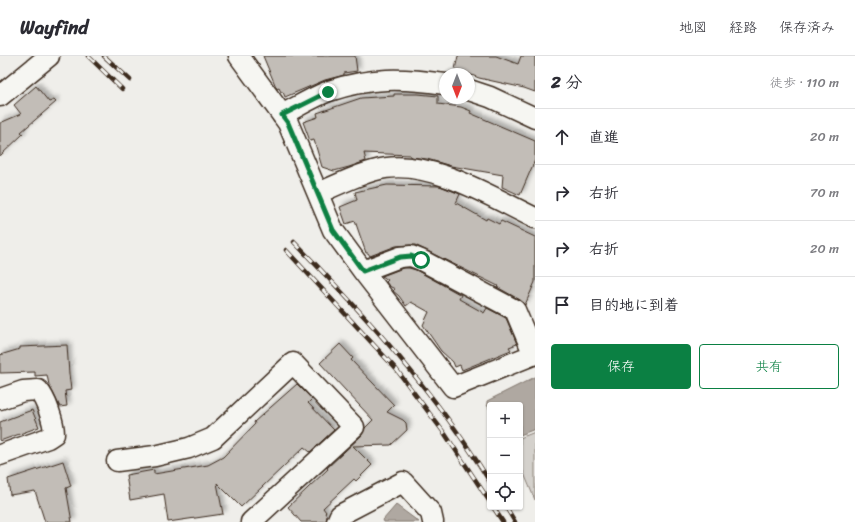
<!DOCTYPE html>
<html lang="ja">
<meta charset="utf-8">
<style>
:root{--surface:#fff;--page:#f7f7f7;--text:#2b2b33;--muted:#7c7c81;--line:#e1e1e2;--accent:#0b8043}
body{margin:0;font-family:Sriracha,"Klee One",sans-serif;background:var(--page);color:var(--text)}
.controls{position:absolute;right:12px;bottom:12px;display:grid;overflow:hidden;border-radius:4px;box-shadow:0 1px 3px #0004}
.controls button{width:36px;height:36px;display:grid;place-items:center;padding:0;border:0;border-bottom:1px solid var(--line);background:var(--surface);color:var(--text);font:20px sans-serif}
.compass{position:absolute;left:439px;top:12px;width:36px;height:36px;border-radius:50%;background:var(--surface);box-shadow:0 1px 3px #0004;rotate:180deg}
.stop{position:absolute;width:12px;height:12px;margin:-9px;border:3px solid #0b8043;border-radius:50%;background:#fff}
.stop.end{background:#0b8043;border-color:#fff;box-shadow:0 1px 4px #0008}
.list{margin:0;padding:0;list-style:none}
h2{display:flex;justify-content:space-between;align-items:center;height:52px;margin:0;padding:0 16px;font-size:17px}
h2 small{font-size:13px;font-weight:400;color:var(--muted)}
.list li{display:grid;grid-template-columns:26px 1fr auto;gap:12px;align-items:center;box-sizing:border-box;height:56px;padding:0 16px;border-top:1px solid var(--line)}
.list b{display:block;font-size:15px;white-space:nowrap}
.list em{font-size:13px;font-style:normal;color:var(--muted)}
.actions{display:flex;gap:8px;padding:12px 16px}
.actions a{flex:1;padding:9px 0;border:1px solid var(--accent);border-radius:4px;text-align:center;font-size:14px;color:var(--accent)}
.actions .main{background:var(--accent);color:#fff}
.icon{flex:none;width:22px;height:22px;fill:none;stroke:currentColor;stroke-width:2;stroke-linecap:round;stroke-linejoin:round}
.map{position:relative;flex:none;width:535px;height:466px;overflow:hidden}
header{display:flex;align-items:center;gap:24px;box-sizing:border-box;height:56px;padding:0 20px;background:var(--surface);border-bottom:1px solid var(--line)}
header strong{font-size:19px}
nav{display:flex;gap:22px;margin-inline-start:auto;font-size:14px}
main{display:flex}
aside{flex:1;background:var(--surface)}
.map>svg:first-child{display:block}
</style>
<header>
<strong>Wayfind</strong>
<nav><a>地図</a><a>経路</a><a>保存済み</a></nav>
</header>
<main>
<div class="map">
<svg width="535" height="466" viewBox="0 0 535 466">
<defs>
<filter id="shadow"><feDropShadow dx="3.5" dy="-3.5" stdDeviation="2" flood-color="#0004"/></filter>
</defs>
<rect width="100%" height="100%" fill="#efeeea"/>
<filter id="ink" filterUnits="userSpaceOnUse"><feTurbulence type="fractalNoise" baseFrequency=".025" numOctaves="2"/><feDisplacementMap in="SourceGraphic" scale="8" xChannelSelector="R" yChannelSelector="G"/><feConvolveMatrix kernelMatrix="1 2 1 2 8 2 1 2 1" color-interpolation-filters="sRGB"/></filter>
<g filter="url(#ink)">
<path fill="#d4d1cc" stroke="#887e75" d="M535 376V444L520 408V382Z"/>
<path fill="#afa8a1" stroke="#81766d" d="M535 321V373L520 379V349H490V354L487 349V345Z
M396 449 419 466H384L383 464Z"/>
<path fill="#c2bdb7" stroke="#3b2a1e" filter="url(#shadow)" d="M263 0H355L357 15 344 17V19L325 24 285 41 283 36H281L279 32 277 33 276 31Z
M458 0H496L518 8 521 0H535V36L524 32 479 22 469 18H454Z
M36 30 49 46 54 44 56 46 21 76 23 78 0 100V67L21 58 14 49Z
M394 38H418L438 40V48L461 51 471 55 470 57 535 85V104L520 139 502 131 503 119 451 110 427 103 410 101V99L364 97 366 105 349 111 334 115 322 111 314 84 310 85 303 66 318 61 317 57 361 42 394 40Z
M387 129 440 130 460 138 456 147 486 164 487 162 499 168 501 165 535 181V226L525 249 520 244 497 231 498 230 415 189H410L396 190 370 200 368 197H366L355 165 346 168 340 151 357 144 355 136Z
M403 212H409L416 214 461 239 459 243 484 257 487 252 506 262 517 288 509 291 511 294 462 314 460 309 455 311 453 306 441 295 423 269 429 256 411 246 406 250 399 240 393 235 395 233 389 230 386 226 388 224 382 220Z
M340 288 353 302 351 304 394 349 387 356 403 364 406 367 407 374 391 389 353 390 372 409 356 425 354 423 323 452 326 456 325 457 327 460 326 466H301L288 451 328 413 327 412 362 379 365 372 373 364 320 307Z
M67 289 69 318 71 334 65 335 67 350 60 351 49 329 47 319 35 320V316L0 317V299L20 293V291Z
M297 328 312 343 308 347 334 374 310 396 304 391 241 451 217 427 223 458 168 466 164 438 130 444 126 419 154 414V418L208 409 223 401 255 368 254 366Z
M32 354 39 371 0 385V366Z
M63 405 71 430 66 432 72 466H45L35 435 10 439 8 423Z"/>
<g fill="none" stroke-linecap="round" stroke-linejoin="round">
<defs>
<path id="minor" d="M239 0 288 67 333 174 363 215 453 331 535 298
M469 34 490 41 535 62
M0 40 49 0
M282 59C297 51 313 41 329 35 371 21 402 22 445 28
M318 137C340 128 362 116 386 112 434 105 493 142 535 162
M363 215 400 201 411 200 421 204 515 254 534 299
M0 343 23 335 38 334C46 343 54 366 54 378L48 382 0 399
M117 405 155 400 189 392 213 382 293 307 354 371 251 466
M337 466 340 459 403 426 431 457 433 466"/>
</defs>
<use href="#minor" stroke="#3b2a1e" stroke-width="23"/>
<use href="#minor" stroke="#f6f6f2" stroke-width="20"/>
<defs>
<path id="rail" d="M88 0 122 33
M104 0 130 24
M294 186C366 260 436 337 490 426
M286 194 396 313 445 378 490 446
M493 451 503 466
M506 451 515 466"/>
</defs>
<use href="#rail" stroke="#3b2a1e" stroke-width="4.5"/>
<use href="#rail" stroke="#f6f6f2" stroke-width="3" stroke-dasharray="9" stroke-linecap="butt"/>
</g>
</g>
<g fill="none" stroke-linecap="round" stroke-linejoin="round" filter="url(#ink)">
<path stroke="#0b8043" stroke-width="5" d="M328 36 282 59 288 67 333 174 363 215 400 201 411 200 421 204"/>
</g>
</svg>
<div class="controls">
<button>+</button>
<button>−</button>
<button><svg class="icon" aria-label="locate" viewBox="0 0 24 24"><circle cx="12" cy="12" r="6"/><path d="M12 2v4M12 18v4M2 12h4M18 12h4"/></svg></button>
</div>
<svg class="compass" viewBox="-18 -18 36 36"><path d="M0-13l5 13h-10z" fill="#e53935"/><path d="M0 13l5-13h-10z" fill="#7c7c81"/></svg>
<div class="stop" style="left:421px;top:204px"></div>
<div class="stop end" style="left:328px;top:36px"></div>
</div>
<aside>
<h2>2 分<small>徒歩 · 110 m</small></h2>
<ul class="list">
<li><svg class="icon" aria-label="ahead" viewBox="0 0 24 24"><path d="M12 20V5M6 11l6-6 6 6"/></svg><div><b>直進</b></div><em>20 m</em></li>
<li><svg class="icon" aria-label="right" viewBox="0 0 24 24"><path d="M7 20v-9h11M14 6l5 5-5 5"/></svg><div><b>右折</b></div><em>70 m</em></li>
<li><svg class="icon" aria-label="right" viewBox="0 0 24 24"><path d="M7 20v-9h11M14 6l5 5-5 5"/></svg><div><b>右折</b></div><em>20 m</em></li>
<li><svg class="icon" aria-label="arrive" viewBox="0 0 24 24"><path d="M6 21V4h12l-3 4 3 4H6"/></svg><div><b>目的地に到着</b></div></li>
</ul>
<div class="actions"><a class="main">保存</a><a>共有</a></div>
</aside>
</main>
